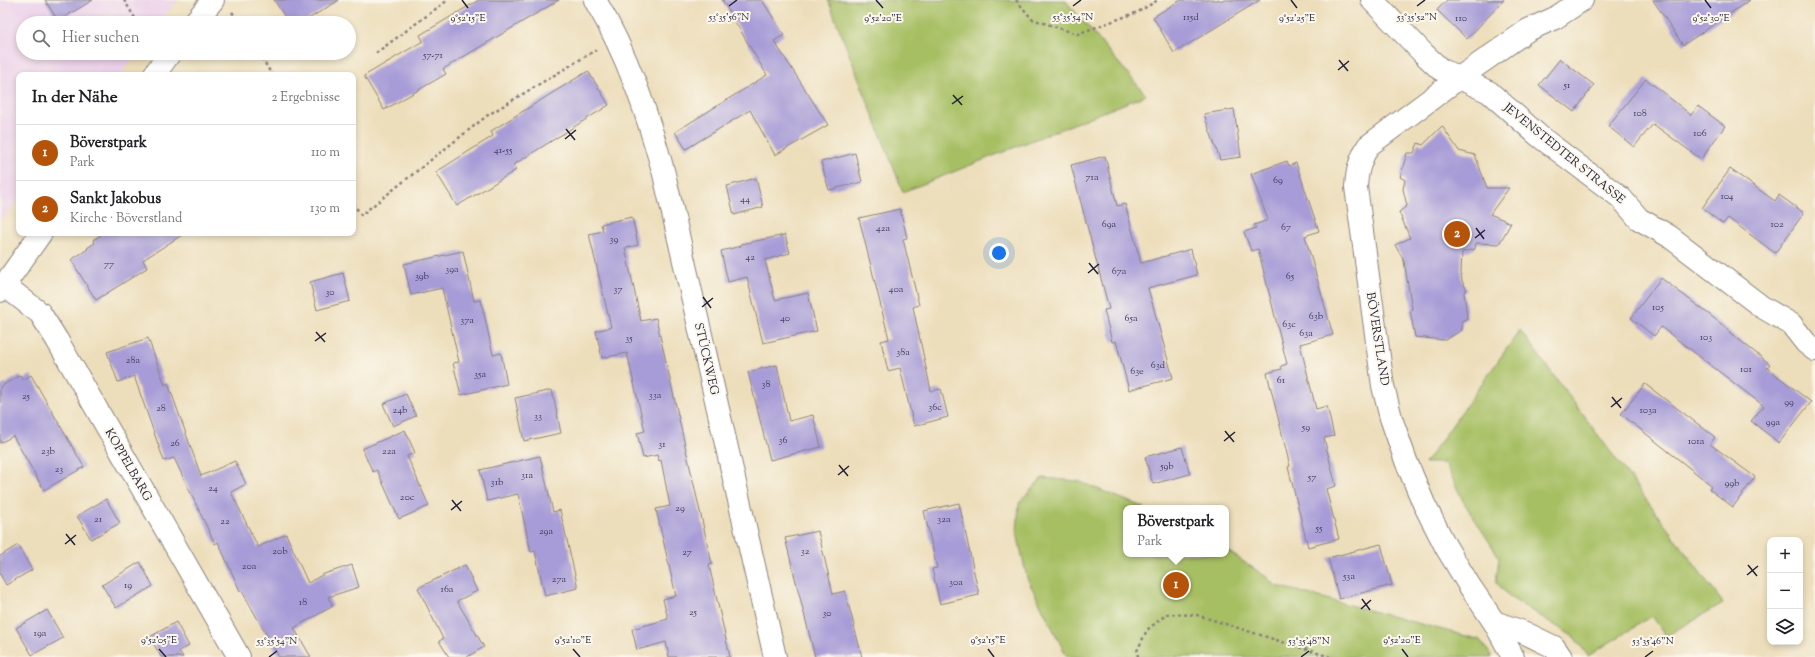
<!DOCTYPE html>
<html lang="de">
<meta charset="utf-8">
<style>
:root{--surface:#fff;--page:#f2f2f2;--text:#202124;--muted:#757577;--line:#e0e0e0;--accent:#b45309}
body{margin:0;font-family:"Sorts Mill Goudy",serif;background:var(--page);color:var(--text)}
.controls{position:absolute;right:12px;bottom:12px;display:grid;overflow:hidden;border-radius:8px;box-shadow:0 2px 6px #0003}
.controls button{width:36px;height:36px;display:grid;place-items:center;padding:0;border:0;border-bottom:1px solid var(--line);background:var(--surface);color:var(--text);font:20px sans-serif}
.you{position:absolute;left:999px;top:253px;width:14px;height:14px;margin:-10px;border:3px solid #fff;border-radius:50%;background:#1a73e8;box-shadow:0 0 0 6px #1a73e833}
.badge{display:grid;place-items:center;width:26px;height:26px;border-radius:50%;background:var(--accent);color:#fff;font-size:13px;font-weight:700}
.pin{position:absolute;translate:-50% -50%;border:2px solid #fff;box-shadow:0 1px 4px #0006}
.popup{position:absolute;left:1123px;top:505px;width:106px;height:52px;box-sizing:border-box;display:grid;place-content:center;border-radius:8px;background:var(--surface);filter:drop-shadow(0 1px 3px #0005);font-size:13px;white-space:nowrap;color:var(--muted)}
.popup b{font-size:15px;color:var(--text)}
.popup::after{content:'';position:absolute;left:50%;top:100%;margin-left:-8px;border:8px solid transparent;border-top-color:var(--surface)}
.list{margin:0;padding:0;list-style:none}
h2{display:flex;justify-content:space-between;align-items:center;height:52px;margin:0;padding:0 16px;font-size:17px}
h2 small{font-size:13px;font-weight:400;color:var(--muted)}
.list li{display:grid;grid-template-columns:26px 1fr auto;gap:12px;align-items:center;box-sizing:border-box;height:56px;padding:0 16px;border-top:1px solid var(--line)}
.list b{display:block;font-size:15px;white-space:nowrap}
.list p{margin:0;font-size:13px;white-space:nowrap;color:var(--muted)}
.list em{font-size:13px;font-style:normal;color:var(--muted)}
.icon{flex:none;width:22px;height:22px;fill:none;stroke:currentColor;stroke-width:2;stroke-linecap:round;stroke-linejoin:round}
.map{position:relative;flex:none;width:1815px;height:657px;overflow:hidden}
.search{position:absolute;background:var(--surface);box-shadow:0 2px 6px #0003;left:16px;top:16px;width:340px;height:44px;display:flex;align-items:center;gap:10px;box-sizing:border-box;padding:0 14px;border-radius:22px;color:var(--muted);font-size:15px}
.panel{position:absolute;background:var(--surface);box-shadow:0 2px 6px #0003;left:16px;top:72px;width:340px;height:164px;border-radius:8px}
.map>svg:first-child{display:block}
</style>
<div class="map">
<svg width="1815" height="657" viewBox="0 0 1815 657">
<rect width="100%" height="100%" fill="#fbf7ec"/>
<filter id="ink" filterUnits="userSpaceOnUse"><feTurbulence type="fractalNoise" baseFrequency=".025" numOctaves="2"/><feDisplacementMap in="SourceGraphic" scale="8" xChannelSelector="R" yChannelSelector="G"/><feConvolveMatrix kernelMatrix="1 2 1 2 8 2 1 2 1" color-interpolation-filters="sRGB"/></filter>
<filter id="wash" filterUnits="userSpaceOnUse"><feTurbulence type="fractalNoise" baseFrequency=".012" numOctaves="4" result="noise"/><feDisplacementMap in="SourceGraphic" scale="16" xChannelSelector="R" yChannelSelector="G"/><feGaussianBlur stdDeviation="0.9" result="paint"/><feColorMatrix in="noise" values="0 0 0 0 0 0 0 0 0 0 0 0 0 0 0 0 0 1.4 0 .05"/><feComposite in="paint" operator="in"/></filter>
<g filter="url(#wash)">
<rect width="100%" height="100%" fill="#eddebb"/>
<path fill="#ecd1ea" d="M0 0H178L164 17 156 23H23V53H136L120 75H19V199L0 222Z"/>
<path fill="#a7bf64" stroke="#647050" d="M828 0H1065L1146 95 903 192Z
M1520 330 1723 603 1666 636 1652 616 1588 656 1574 637 1511 598 1496 582 1499 557 1463 501 1445 463H1425Z
M1042 478 1078 481 1145 508H1126V554H1226V550L1268 578 1274 585 1481 640 1492 657H1067L1027 578 1017 533 1019 503Z"/>
<g id="blocks">
<path fill="#a79cd7" d="M45 0H93L58 21Z
M274 0H339L302 23H289Z
M479 0H559L443 69 446 74 384 110 364 76 423 41 420 35Z
M722 0H762L784 35 774 41 828 125 775 155 750 110 686 149 675 132 767 75Z
M1181 0H1260L1174 53 1153 17Z
M1447 0H1504L1467 39 1437 10Z
M1653 0H1750L1683 45Z
M1560 59 1594 85 1574 112 1539 85Z
M588 71 609 105 513 165 516 170 457 206 436 172 493 136 491 131Z
M1646 79 1691 115 1698 106 1725 126 1701 159 1653 124 1634 147 1608 126Z
M1234 109 1241 157 1220 160 1204 114Z
M1442 126 1459 151 1475 155 1487 188H1509L1490 214 1511 223 1499 244 1476 243 1475 249 1462 252 1461 274 1462 281 1467 290 1464 292 1467 318 1462 321V330L1445 340 1415 337 1410 310 1412 309 1404 261 1395 245 1410 238 1399 212 1407 206 1403 189 1405 180 1400 177 1407 153H1414L1418 143 1423 145Z
M855 153 862 182 829 190 821 162Z
M1105 156 1117 206 1125 204 1141 263 1191 249 1197 275 1148 288 1173 378 1129 390 1116 341 1112 342 1104 310 1109 309 1071 165Z
M1287 161 1289 166 1296 163 1319 231 1305 236 1333 335 1300 344 1316 409 1327 406 1334 436 1324 438 1336 486 1326 489 1339 539 1308 547 1288 467 1290 466 1267 373 1282 369 1281 366 1287 364 1258 249 1251 251 1244 232 1256 228 1254 225 1268 220 1251 174Z
M1730 169 1775 201 1779 195 1804 213 1775 253 1728 218 1723 224 1702 208Z
M756 178 763 207 734 215 727 186Z
M900 209 907 238 903 239 919 305 913 307 931 391 941 389 948 417 914 426 900 368 888 371 881 341 889 339 859 218Z
M632 217 638 245 625 248 641 321 656 318 712 564 709 565 730 657H669L666 642 637 650 632 629 668 619 663 599 676 596 656 509 670 506 661 460 659 461 657 455 643 458 637 433 645 431 627 353 602 358 596 331 611 327 589 234 603 231 601 224Z
M104 233H185L143 260 147 268 96 300 71 260 88 249 87 248 95 243 93 240Z
M785 235 790 253 765 260 775 300 808 293 817 331 763 343 747 277 728 282 721 251 741 246V244Z
M463 251 474 301 481 300 493 355 501 353 507 384 461 395 453 363 459 362 442 288 411 295 404 264Z
M343 273 350 301 317 310 310 282Z
M1661 278 1706 312 1730 331 1729 332 1770 364 1767 368 1811 402 1779 443 1751 421 1764 406 1661 327 1654 336 1631 318Z
M148 338 165 385 168 383 201 476 235 461 246 484 231 492 258 547 286 534 308 583 324 574 352 565 359 587 328 597 333 606 294 628 311 657H279L242 591H240L218 542 215 544 174 458 164 461 134 376 118 382 107 352Z
M777 365 789 421 813 415 821 447 770 460 748 372Z
M20 375 23 380 31 375 84 467 44 490 13 436 0 443V387Z
M1645 384 1715 437 1710 444 1755 477 1733 507 1709 489 1711 485 1621 414Z
M552 390 561 433 524 441 515 398Z
M406 394 416 416 393 426 383 404Z
M405 430 415 453 407 456 429 506 399 519 377 470 373 472 362 449Z
M1182 447 1190 474 1153 484 1145 457Z
M540 456 553 512 560 510 578 588 545 596 535 551 531 552 518 494 487 501 480 470Z
M106 499 120 523 91 539 77 516Z
M959 503 979 595 940 604 932 569 937 568 924 511Z
M818 531 833 594 845 591 862 657H815L785 538Z
M1381 544 1392 585 1339 599 1328 558Z
M18 545 32 570 6 585 0 574V556Z
M140 562 153 586 116 608 102 585Z
M465 565 477 591 457 601 484 647 467 657H449L439 641 443 639 418 588Z
M47 610 63 638 32 655 16 628Z
M176 622 189 646 179 651 183 657H161L150 637Z"/>
</g>
</g>
<g filter="url(#ink)">
<use href="#blocks" fill-opacity="0" stroke="#88807b" stroke-width="1"/>
<g fill="none" stroke-linecap="round" stroke-linejoin="round">
<defs>
<path id="minor" d="M595 0C628 55 647 113 664 174L775 657
M1372 0 1423 53 1440 69 1489 92 1539 136 1621 198 1639 219 1669 236 1762 307 1791 324 1806 343 1815 350
M4 285 40 313 57 340 239 657
M1494 622 1523 632 1554 647 1561 657
M1513 657 1494 622 1469 585 1446 547 1424 504 1406 461 1391 418 1383 386 1356 187C1357 171 1360 160 1368 146L1459 78 1528 30 1555 18 1582 0"/>
<path id="tertiary" d="M194 23 213 0
M154 75 170 53
M0 291 41 233"/>
</defs>
<use href="#minor" stroke="#88807b" stroke-width="24"/>
<use href="#tertiary" stroke="#88807b" stroke-width="24"/>
<path stroke="#88807b" stroke-width="2.5" stroke-dasharray="3 3" stroke-linecap="butt" d="M124 0 138 23
M1016 0 1032 19 1077 34 1138 12 1158 0
M232 12 240 23
M259 53 272 75
M376 53 448 0
M353 203 361 215 488 115 596 50
M1138 657 1137 651 1147 630 1167 614 1197 615 1330 657"/>
<use href="#minor" stroke="#fff" stroke-width="22"/>
<use href="#tertiary" stroke="#fff" stroke-width="22"/>
</g>
</g>
<path fill="none" stroke="#22223b" stroke-width="1.5" d="M462 0 468 8M876 0 883 8M1291 0 1297 8M1705 0 1711 8M729 6 737 0M1073 6 1081 0M1417 6 1425 0M1339 60 1348 71M1338 70 1349 61M953 95 962 105M952 104 963 96M566 129 575 140M565 139 576 130M1476 228 1484 239M1475 238 1485 230M1089 263 1098 274M1088 273 1099 264M703 297 711 308M702 307 713 298M316 332 325 342M315 341 326 333M1612 397 1621 408M1611 407 1622 398M1225 431 1234 442M1224 441 1235 432M839 465 848 476M838 475 849 466M452 500 461 511M451 510 462 501M66 534 75 545M65 544 76 535M1748 565 1757 576M1747 575 1758 566M1362 599 1370 610M1361 609 1371 600M159 649 166 657M573 649 580 657M988 649 994 657M1402 649 1408 657M269 657 277 651M1301 657 1309 651M1645 657 1653 651"/>
<g text-anchor="middle" dominant-baseline="central" stroke-width="4" stroke-linejoin="round" paint-order="stroke">
<g font-size="10" fill="#434062">
<text x="1191" y="17">115d</text>
<text x="1461" y="18">110</text>
<text x="433" y="55">57-71</text>
<text x="1567" y="85">51</text>
<text x="1640" y="113">108</text>
<text x="1700" y="133">106</text>
<text x="503" y="150">41-55</text>
<text x="1092" y="177">71a</text>
<text x="1278" y="180">69</text>
<text x="1727" y="196">104</text>
<text x="745" y="199">44</text>
<text x="1109" y="224">69a</text>
<text x="1777" y="224">102</text>
<text x="1286" y="227">67</text>
<text x="883" y="228">42a</text>
<text x="614" y="239">39</text>
<text x="750" y="257">42</text>
<text x="109" y="264">77</text>
<text x="452" y="269">39a</text>
<text x="1119" y="271">67a</text>
<text x="422" y="276">39b</text>
<text x="1290" y="276">65</text>
<text x="618" y="289">37</text>
<text x="896" y="289">40a</text>
<text x="330" y="292">30</text>
<text x="1658" y="307">105</text>
<text x="1316" y="316">63b</text>
<text x="785" y="318">40</text>
<text x="1131" y="318">65a</text>
<text x="467" y="320">37a</text>
<text x="1289" y="324">63c</text>
<text x="1306" y="333">63a</text>
<text x="1706" y="337">103</text>
<text x="629" y="338">35</text>
<text x="903" y="352">38a</text>
<text x="133" y="360">28a</text>
<text x="1158" y="365">63d</text>
<text x="1746" y="369">101</text>
<text x="1137" y="371">63e</text>
<text x="480" y="374">35a</text>
<text x="1281" y="380">61</text>
<text x="766" y="384">38</text>
<text x="655" y="395">33a</text>
<text x="26" y="396">25</text>
<text x="1789" y="402">99</text>
<text x="935" y="407">36c</text>
<text x="161" y="408">28</text>
<text x="400" y="410">24b</text>
<text x="1648" y="410">103a</text>
<text x="538" y="416">33</text>
<text x="1773" y="422">99a</text>
<text x="1306" y="427">59</text>
<text x="783" y="440">36</text>
<text x="1696" y="441">101a</text>
<text x="175" y="443">26</text>
<text x="662" y="444">31</text>
<text x="48" y="451">23b</text>
<text x="389" y="451">22a</text>
<text x="1167" y="466">59b</text>
<text x="59" y="469">23</text>
<text x="527" y="475">31a</text>
<text x="1312" y="477">57</text>
<text x="497" y="482">31b</text>
<text x="1732" y="483">99b</text>
<text x="213" y="488">24</text>
<text x="407" y="497">20c</text>
<text x="680" y="508">29</text>
<text x="98" y="519">21</text>
<text x="944" y="519">32a</text>
<text x="225" y="521">22</text>
<text x="1319" y="528">55</text>
<text x="546" y="531">29a</text>
<text x="280" y="551">20b</text>
<text x="805" y="551">32</text>
<text x="687" y="552">27</text>
<text x="249" y="566">20a</text>
<text x="1349" y="576">53a</text>
<text x="559" y="579">27a</text>
<text x="956" y="582">30a</text>
<text x="128" y="585">19</text>
<text x="447" y="589">16a</text>
<text x="303" y="602">18</text>
<text x="693" y="612">25</text>
<text x="827" y="613">30</text>
<text x="40" y="633">19a</text>
</g>
<g font-size="12" fill="#22223b" stroke="#fbf7ec">
<text transform="translate(1564 154) rotate(39)">JEVENSTEDTER STRASSE</text>
<text transform="translate(1377 339) rotate(81)">BÖVERSTLAND</text>
<text transform="translate(706 359) rotate(77)">STÜCKWEG</text>
<text transform="translate(128 465) rotate(60)">KOPPELBARG</text>
</g>
</g>
<g font-size="10" text-anchor="middle" fill="#22223b" stroke="#fbf7ec" stroke-width="4" stroke-linejoin="round" paint-order="stroke">
<text x="729" y="20">53°35'56"N</text>
<text x="1073" y="20">53°35'54"N</text>
<text x="1417" y="20">53°35'52"N</text>
<text x="468" y="21">9°52'15"E</text>
<text x="883" y="21">9°52'20"E</text>
<text x="1297" y="21">9°52'25"E</text>
<text x="1711" y="21">9°52'30"E</text>
<text x="159" y="643">9°52'05"E</text>
<text x="573" y="643">9°52'10"E</text>
<text x="988" y="643">9°52'15"E</text>
<text x="1402" y="643">9°52'20"E</text>
<text x="277" y="644">53°35'54"N</text>
<text x="1309" y="644">53°35'48"N</text>
<text x="1653" y="644">53°35'46"N</text>
</g>
</svg>
<div class="controls">
<button>+</button>
<button>−</button>
<button><svg class="icon" aria-label="layers" viewBox="0 0 24 24"><path d="M12 4l9 5-9 5-9-5zM3 14l9 5 9-5"/></svg></button>
</div>
<div class="you"></div>
<div class="pin badge" style="left:1176px;top:585px">1</div>
<div class="popup"><b>Böverstpark</b>Park</div>
<div class="pin badge" style="left:1457px;top:234px">2</div>
<div class="search"><svg class="icon" aria-label="search" viewBox="0 0 24 24"><circle cx="10" cy="10" r="6"/><path d="M15 15l6 6"/></svg>Hier suchen</div>
<section class="panel">
<h2>In der Nähe<small>2 Ergebnisse</small></h2>
<ul class="list">
<li><span class="badge">1</span><div><b>Böverstpark</b><p>Park</p></div><em>110 m</em></li>
<li><span class="badge">2</span><div><b>Sankt Jakobus</b><p>Kirche · Böverstland</p></div><em>130 m</em></li>
</ul>
</section>
</div>
